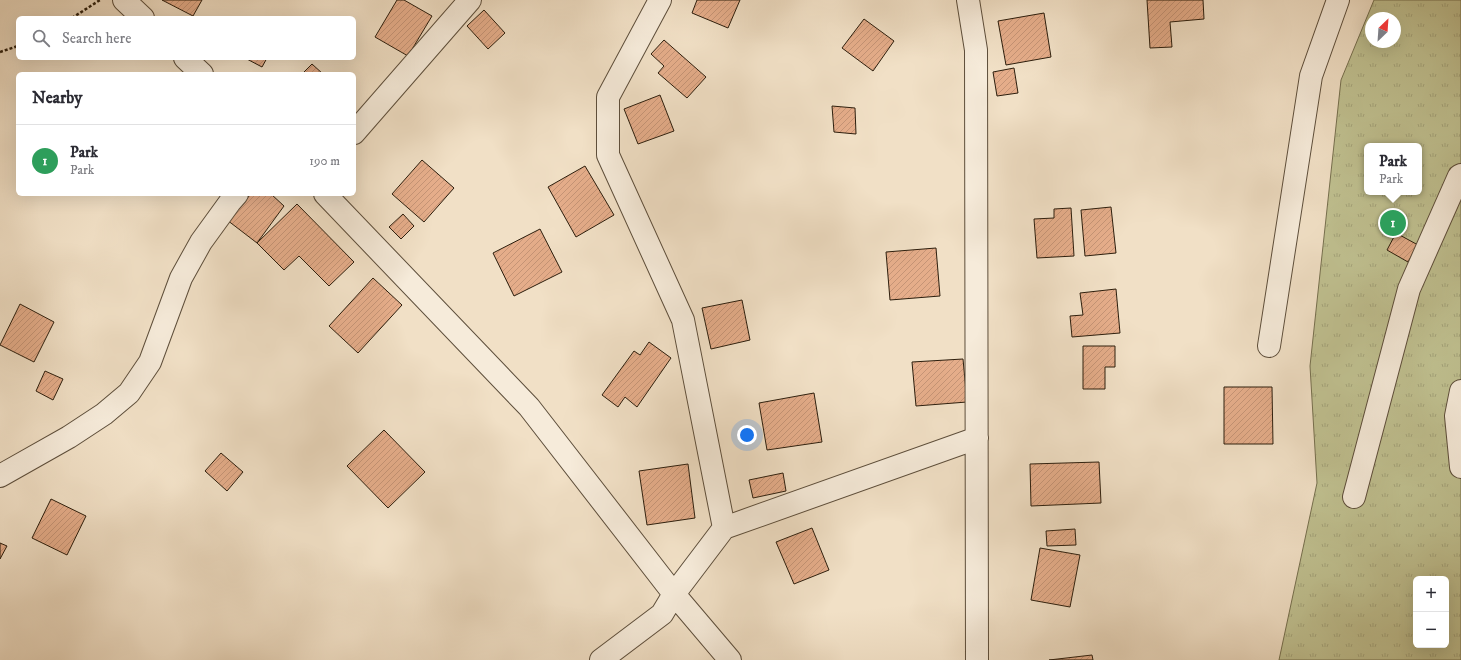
<!DOCTYPE html>
<meta charset="utf-8">
<style>
:root{--surface:#fff;--page:#f7f7f7;--text:#2b2b33;--muted:#7c7c81;--line:#e1e1e2;--accent:#8f2418}
body{margin:0;font-family:"IM FELL DW Pica",serif;background:var(--page);color:var(--text)}
.controls{position:absolute;right:12px;bottom:12px;display:grid;overflow:hidden;border-radius:6px;box-shadow:0 4px 16px #0002}
.controls button{width:36px;height:36px;display:grid;place-items:center;padding:0;border:0;border-bottom:1px solid var(--line);background:var(--surface);color:var(--text);font:20px sans-serif}
.compass{position:absolute;left:1365px;top:12px;width:36px;height:36px;border-radius:50%;background:var(--surface);box-shadow:0 4px 16px #0002;rotate:25deg}
.you{position:absolute;left:747px;top:435px;width:14px;height:14px;margin:-10px;border:3px solid #fff;border-radius:50%;background:#1a73e8;box-shadow:0 0 0 6px #1a73e833}
.badge{display:grid;place-items:center;width:26px;height:26px;border-radius:50%;background:var(--accent);color:#fff;font-size:13px;font-weight:700}
.pin{position:absolute;translate:-50% -50%;border:2px solid #fff;box-shadow:0 1px 4px #0006}
.popup{position:absolute;left:1364px;top:143px;width:58px;height:52px;box-sizing:border-box;display:grid;place-content:center;border-radius:6px;background:var(--surface);filter:drop-shadow(0 1px 3px #0005);font-size:13px;white-space:nowrap;color:var(--muted)}
.popup b{font-size:15px;color:var(--text)}
.popup::after{content:'';position:absolute;left:50%;top:100%;margin-left:-8px;border:8px solid transparent;border-top-color:var(--surface)}
.list{margin:0;padding:0;list-style:none}
h2{display:flex;justify-content:space-between;align-items:center;height:52px;margin:0;padding:0 16px;font-size:17px}
h2 small{font-size:13px;font-weight:400;color:var(--muted)}
.list li{display:grid;grid-template-columns:26px 1fr auto;gap:12px;align-items:center;box-sizing:border-box;height:72px;padding:0 16px;border-top:1px solid var(--line)}
.list b{display:block;font-size:15px;white-space:nowrap}
.list p{margin:0;font-size:13px;white-space:nowrap;color:var(--muted)}
.list em{font-size:13px;font-style:normal;color:var(--muted)}
.icon{flex:none;width:22px;height:22px;fill:none;stroke:currentColor;stroke-width:2;stroke-linecap:round;stroke-linejoin:round}
.map{position:relative;flex:none;width:1461px;height:660px;overflow:hidden}
.search{position:absolute;background:var(--surface);box-shadow:0 4px 16px #0002;left:16px;top:16px;width:340px;height:44px;display:flex;align-items:center;gap:10px;box-sizing:border-box;padding:0 14px;border-radius:6px;color:var(--muted);font-size:15px}
.panel{position:absolute;background:var(--surface);box-shadow:0 4px 16px #0002;left:16px;top:72px;width:340px;height:124px;border-radius:6px}
.map>svg:first-child{display:block}
</style>
<div class="map">
<svg width="1461" height="660" viewBox="0 0 1461 660">
<defs>
<pattern id="park-tufts" width="24" height="20" patternUnits="userSpaceOnUse"><rect width="24" height="20" fill="#c0c191"/><path d="M3 7l-1-3M5 7V3M7 7l1-3M15 17l-1-3M17 17v-4M19 17l1-3" fill="none" stroke="#a5a57c"/></pattern>
<pattern id="building-hatch" width="6" height="6" patternUnits="userSpaceOnUse"><rect width="6" height="6" fill="#e5ad8a"/><path d="M-1 1l2-2M0 6l6-6M5 7l2-2" fill="none" stroke="#c59476"/></pattern>
</defs>
<rect width="100%" height="100%" fill="#f1e0c6"/>
<filter id="stains"><feTurbulence type="fractalNoise" baseFrequency=".005" numOctaves="4"/><feColorMatrix values="0 0 0 0 .2 0 0 0 0 .09 0 0 0 0 .02 0 0 0 .5 -.17"/></filter>
<radialGradient id="worn" r=".72"><stop offset=".6" stop-color="#630" stop-opacity="0"/><stop offset="1" stop-color="#630" stop-opacity=".3"/></radialGradient>
<path fill="url(#park-tufts)" stroke="#76704f" fill-rule="evenodd" d="M1374 0H1461V660H1279L1317 483 1310 366 1341 80ZM1371 18H1395V42H1371ZM1367 146H1419V192H1367ZM1416 579H1446V645H1416Z"/>
<path fill="url(#building-hatch)" stroke="#2c1e0d" d="M162 0H202L193 16Z
M397 0H404L432 16 408 56 375 37Z
M697 0H740L728 28 692 13Z
M1147 0H1203L1204 19 1170 22 1172 47 1150 48Z
M484 10 505 33 488 49 467 26Z
M1044 13 1051 57 1006 65 998 21Z
M864 19 894 41 873 71 842 48Z
M664 40 706 77 687 98 658 73 664 66 651 54Z
M245 58H267L262 67Z
M312 64 323 74H302Z
M1014 68 1018 93 997 96 993 72Z
M660 95 674 131 638 144 624 109Z
M832 106 855 108 856 134 834 132Z
M422 160 454 188 424 222 392 194Z
M585 166 614 215 576 237 548 187Z
M251 194H271L284 206 257 243 227 220Z
M297 204 354 262 329 286 299 256 284 270 257 243Z
M1111 207 1116 253 1085 256 1081 210Z
M1071 208 1074 256 1037 258 1034 219 1054 218V209Z
M403 214 414 226 401 239 389 227Z
M540 229 562 272 514 296 493 253Z
M1396 233 1418 245 1408 262 1387 250Z
M936 248 940 296 890 300 886 252Z
M373 278 402 305 358 353 329 326Z
M1116 289 1120 333 1072 337 1070 316 1083 315 1080 293Z
M742 300 750 340 711 349 702 308Z
M20 304 54 322 34 362 0 345Z
M649 342 671 358 637 407 625 397 618 407 602 395 634 351 640 355Z
M1083 346H1115V367H1105V389H1083Z
M963 359 967 402 916 406 912 362Z
M45 371 63 379 53 400 36 391Z
M1224 387H1272L1273 444H1224Z
M814 393 822 442 767 450 759 403Z
M384 430 425 472 388 508 347 466Z
M221 453 243 472 227 491 205 471Z
M1099 462 1101 503 1031 506 1030 464Z
M688 464 695 518 647 525 639 471Z
M783 473 786 491 753 498 749 480Z
M51 499 86 516 67 555 32 538Z
M812 528 829 570 794 584 776 542Z
M1075 529 1076 545 1047 546 1046 531Z
M0 543 7 546 0 559Z
M1040 548 1080 555 1070 607 1031 600Z
M1092 655 1093 660H1049Z"/>
<g fill="none" stroke-linecap="round" stroke-linejoin="round">
<defs>
<path id="minor" d="M124 0 143 18
M660 0 608 97V155L683 320 724 528
M968 0 976 50 977 660
M185 58 202 74
M354 133 470 0
M325 194 529 407 674 594 730 660
M1269 346 1311 76 1338 0
M1461 391 1456 416 1461 467
M0 476 69 437 104 414 129 393 150 362 181 278 201 242 230 202 237 194
M1354 497 1409 289 1459 176 1461 175
M601 660 662 614 674 594 724 528 977 438"/>
</defs>
<use href="#minor" stroke="#5d4e3b" stroke-width="24"/>
<path stroke="#2c1e0d" stroke-width="2.5" stroke-dasharray="3 2" stroke-linecap="butt" d="M72 18 100 0
M0 52 18 46"/>
<use href="#minor" stroke="#f6ebda" stroke-width="22"/>
</g>
<rect width="100%" height="100%" filter="url(#stains)"/>
<rect width="100%" height="100%" fill="url(#worn)"/>
</svg>
<div class="controls">
<button>+</button>
<button>−</button>
</div>
<svg class="compass" viewBox="-18 -18 36 36"><path d="M0-13l5 13h-10z" fill="#e53935"/><path d="M0 13l5-13h-10z" fill="#7c7c81"/></svg>
<div class="you"></div>
<div class="pin badge" style="left:1393px;top:223px;background:#2e9e5b">1</div>
<div class="popup"><b>Park</b>Park</div>
<div class="search"><svg class="icon" aria-label="search" viewBox="0 0 24 24"><circle cx="10" cy="10" r="6"/><path d="M15 15l6 6"/></svg>Search here</div>
<section class="panel">
<h2>Nearby<small></small></h2>
<ul class="list">
<li><span class="badge" style="background:#2e9e5b">1</span><div><b>Park</b><p>Park</p></div><em>190 m</em></li>
</ul>
</section>
</div>
